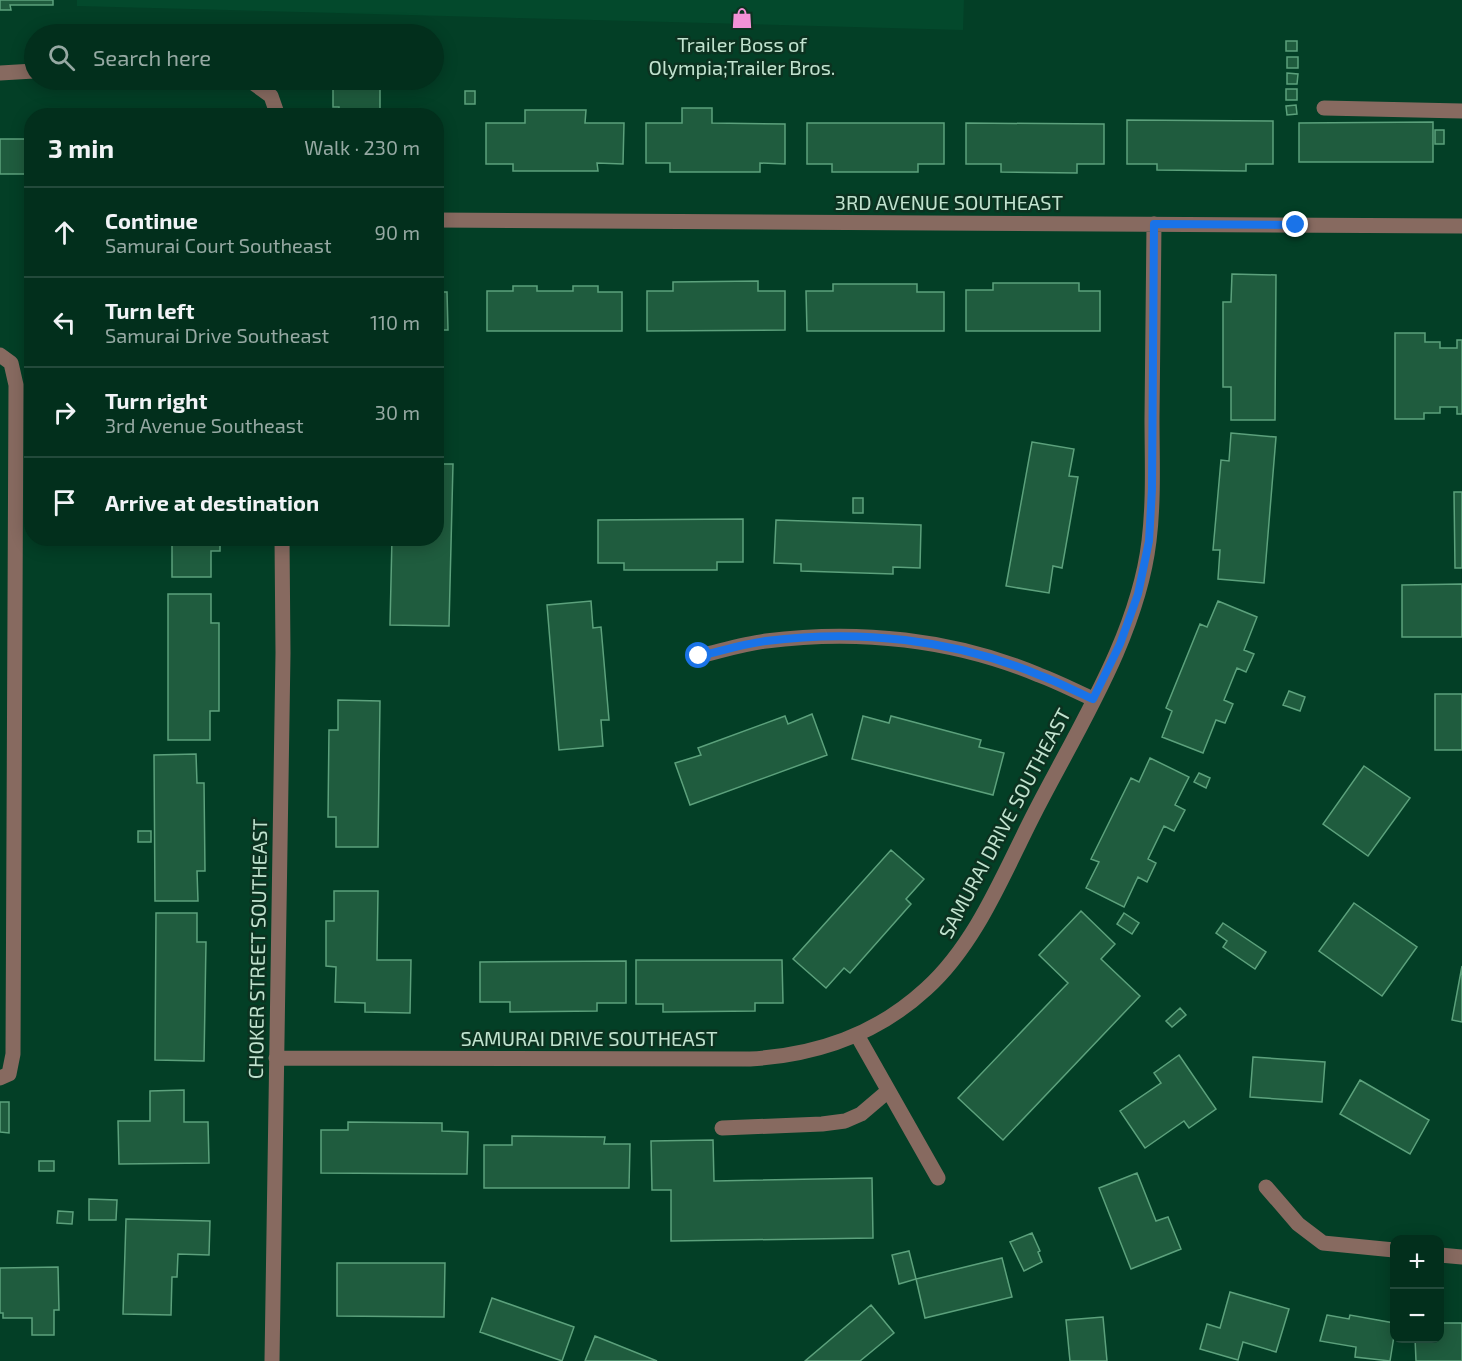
<!DOCTYPE html>
<meta charset="utf-8">
<style>
:root{--surface:#022f1c;--page:#0c3725;--text:#f1f3f6;--muted:#96a9a3;--line:#234a3b}
body{margin:0;font-family:"Exo 2",sans-serif;background:var(--page);color:var(--text)}
.controls{position:absolute;right:18px;bottom:18px;display:grid;overflow:hidden;border-radius:12px;box-shadow:0 3px 15px #0003}
.controls button{width:54px;height:54px;display:grid;place-items:center;padding:0;border:0;border-bottom:2px solid var(--line);background:var(--surface);color:var(--text);font:30px sans-serif}
.stop{position:absolute;width:18px;height:18px;margin:-14px;border:4px solid #1a73e8;border-radius:50%;background:#fff}
.stop.end{background:#1a73e8;border-color:#fff;box-shadow:0 2px 6px #0008}
.list{margin:0;padding:0;list-style:none}
h2{display:flex;justify-content:space-between;align-items:center;height:78px;margin:0;padding:0 24px;font-size:26px}
h2 small{font-size:20px;font-weight:400;color:var(--muted)}
.list li{display:grid;grid-template-columns:39px 1fr auto;gap:18px;align-items:center;box-sizing:border-box;height:90px;padding:0 24px;border-top:2px solid var(--line)}
.list b{display:block;font-size:22px;white-space:nowrap}
.list p{margin:0;font-size:20px;white-space:nowrap;color:var(--muted)}
.list em{font-size:20px;font-style:normal;color:var(--muted)}
.icon{flex:none;width:33px;height:33px;fill:none;stroke:currentColor;stroke-width:2;stroke-linecap:round;stroke-linejoin:round}
.map{position:relative;flex:none;width:1462px;height:1361px;overflow:hidden}
.search{position:absolute;background:var(--surface);box-shadow:0 3px 15px #0003;left:24px;top:24px;width:420px;height:66px;display:flex;align-items:center;gap:15px;box-sizing:border-box;padding:0 21px;border-radius:33px;color:var(--muted);font-size:22px}
.panel{position:absolute;background:var(--surface);box-shadow:0 3px 15px #0003;left:24px;top:108px;width:420px;height:438px;border-radius:24px}
.map>svg:first-child{display:block}
</style>
<div class="map">
<svg width="1462" height="1361" viewBox="0 0 1462 1361">
<rect width="100%" height="100%" fill="#033f26"/>
<path fill="#03492c" d="M77 0H964L963 30 77 6Z"/>
<path fill="#1f5c3e" stroke="#5ca17c" stroke-width="1.5" d="M0 0H53V5H10L11 10H0Z
M1286 41H1297V51H1286Z
M1287 57H1298V68H1287Z
M1287 73 1298 74 1297 84H1287Z
M339 80H380V116H339V107H333V82H339Z
M1286 89H1297V100H1286Z
M465 91H475V104H465Z
M1296 105 1297 114 1287 115 1286 106Z
M682 108H712V123L785 124V164L760 163V172H670V163H646V123H682Z
M525 110H586L585 123H624L623 164 597 163 598 171H513V164H486V123H525Z
M1127 120 1273 121V164H1246V171L1157 170V164H1127Z
M1433 122V162H1299V123Z
M807 123H944V164H918V172H832V164H807Z
M966 123 1104 124V164H1077V173L1001 172V164H966Z
M1435 130H1444V144H1435Z
M0 139H32V174H0Z
M1232 274 1276 275 1275 420H1231V387H1223V302H1231Z
M758 281V291H785V330L647 331V291H673V282Z
M993 283H1079V291H1100V331H966V290H993Z
M833 284H917V292H944V331H807L806 291H833Z
M513 286H537V291H573V286H598V292H622V331H487V291H513Z
M436 292H447L448 330H436Z
M1395 333H1425V342H1440V348H1457V340H1462V414H1457V407H1440V413H1424V419H1395Z
M1231 433 1276 437 1264 583 1218 579 1220 550H1213L1221 460 1229 461Z
M1032 442 1074 449 1069 476 1078 477 1062 568 1053 566 1049 593 1006 586Z
M436 464H453L449 626 390 625 392 538H436Z
M1454 492H1462V568H1455Z
M853 498H863V513H853Z
M743 519V562H717V570H624V563H598V520Z
M776 520 921 525 920 568 893 567V574L801 571V564L774 563Z
M172 538H220V551H211V577H172Z
M1462 584V637H1402V585Z
M168 594H211V623H219V711H210V740H168Z
M591 601 593 628 601 627 609 720H601L603 746 559 750 547 605Z
M1218 601 1257 617 1244 650 1254 654 1246 672 1237 668 1224 700 1233 704 1225 723 1216 720 1203 753 1162 737 1172 711 1166 708 1200 624 1207 627Z
M1289 691 1305 697 1300 711 1283 705Z
M1435 694H1462V750H1435Z
M338 700 380 701 378 847H336V817H328L329 730H338Z
M812 714 827 755 690 805 675 763 701 755 698 748 785 716 788 724Z
M863 716 889 723 891 716 981 740 979 747 1004 753 993 795 852 759Z
M196 754 197 783H204L205 871H197L198 901H155L154 755Z
M1150 758 1189 777 1175 805 1185 810 1174 831 1164 826 1148 859 1156 863 1147 882 1138 877 1124 907 1086 888 1099 862 1091 859 1131 778 1139 782Z
M1364 766 1410 798 1368 856 1323 824Z
M1199 773 1210 778 1206 788 1194 782Z
M138 831H151V842H138Z
M891 850 924 879 906 899 911 904 850 973 844 968 826 988 793 959Z
M334 891H378L377 960H411L410 1013 365 1012V1003L335 1002 336 967 326 966V921H334Z
M1354 903 1417 947 1382 996 1319 951Z
M1081 911 1115 944 1101 959 1140 996 1003 1140 958 1098 1068 983 1039 955Z
M156 913H197V942H206L204 1061 155 1060Z
M1124 913 1139 923 1132 934 1117 924Z
M1223 923 1266 952 1255 969 1223 947 1227 941 1216 933Z
M636 960H782L783 1003H755V1011L663 1012V1004H636Z
M626 961V1003H597V1011L510 1012V1002H480V962Z
M1462 966V1022L1452 1020Z
M1180 1008 1186 1015 1172 1027 1166 1021Z
M1179 1055 1216 1109 1189 1128 1184 1121 1145 1148 1120 1111 1161 1083 1154 1073Z
M1253 1057 1325 1062 1322 1102 1250 1097Z
M1360 1080 1429 1120 1410 1154 1340 1114Z
M184 1090V1122H208L209 1163 119 1164 118 1121H150V1091Z
M0 1102H9V1133L0 1132Z
M348 1122 442 1123V1131L468 1132 467 1174 321 1173V1130H348Z
M512 1136 605 1137 604 1144H630L629 1188H484V1145H512Z
M713 1140 714 1181 872 1178 873 1238 671 1241V1190H652L651 1141Z
M39 1161H54V1171H39Z
M1137 1173 1156 1221 1168 1217 1181 1249 1131 1269 1099 1188Z
M89 1199 117 1200 116 1220H89Z
M58 1211 73 1212 72 1224 57 1223Z
M126 1219 210 1221 209 1255 178 1254 177 1277H172L171 1315 123 1314Z
M1032 1233 1040 1251 1038 1252 1042 1262 1024 1271 1010 1242Z
M909 1251 916 1279 899 1284 892 1255Z
M1002 1258 1012 1297 925 1318 916 1279Z
M337 1263H445L444 1317 337 1316Z
M58 1267 59 1310H54V1335H32V1318H3V1313H0V1268Z
M1230 1292 1289 1309 1276 1352 1243 1342 1238 1360 1200 1349 1207 1324 1220 1328Z
M492 1298 574 1327 562 1361 480 1332Z
M871 1305 894 1333 860 1361H805Z
M1327 1315 1349 1319 1350 1315 1394 1323V1336L1390 1361 1355 1357 1356 1347 1320 1341Z
M1103 1317 1107 1361H1070L1066 1320Z
M1440 1323H1462V1361H1416L1415 1338H1440Z
M595 1336 657 1361H585Z"/>
<g fill="none" stroke-linecap="round" stroke-linejoin="round">
<path stroke="#876a60" stroke-width="15" d="M0 73 34 71
M249 80 271 96 278 116
M1324 108 1462 111
M436 220 1462 226
M0 355 11 363 16 385 13 1054 9 1074 0 1078
M699 656C721 651 743 644 766 641 858 629 953 639 1039 675 1058 682 1075 691 1093 699
M857 1035 938 1178
M276 1058 750 1059C817 1055 876 1035 926 989 977 943 1004 872 1035 812 1078 728 1138 635 1149 541 1154 500 1152 459 1152 418 1153 353 1153 289 1154 224
M722 1128 822 1124 845 1121 861 1114 888 1091
M1266 1187 1298 1224 1323 1243 1394 1250
M1440 1255 1462 1257
M272 1361 283 653 282 538"/>
</g>
<g fill="none" stroke-linecap="round" stroke-linejoin="round">
<path stroke="#1a73e8" stroke-width="8" d="M699 656C721 651 743 644 766 641 858 629 953 639 1039 675 1058 682 1075 691 1093 699L1120 644 1138 594 1149 541 1152 489 1154 224 1296 225"/>
</g>
<defs>
<symbol id="shop-bare" viewBox="-9 -9 18 18"><path d="M-5-2.5h2.3a2.7 3.5 0 0 1 5.4 0H5L5.5 6h-11ZM-1.5-2.5h3a1.5 2.3 0 0 0-3 0Z" fill="#f391d6" stroke="#0c3220" stroke-width="2.5" paint-order="stroke"/></symbol>
</defs>
<g fill-rule="evenodd">
<use href="#shop-bare" x="727" y="3" width="30" height="30"/>
</g>
<g text-anchor="middle" dominant-baseline="central" stroke-width="5" stroke-linejoin="round" paint-order="stroke">
<g font-size="20" fill="#c1e3cf" stroke="#0c3220">
<text x="742" y="44">Trailer Boss of<tspan x="742" dy="23">Olympia;Trailer Bros.</tspan></text>
</g>
<g font-size="20" fill="#c1e3cf" stroke="#0c3220">
<text x="949" y="202">3RD AVENUE SOUTHEAST</text>
<text transform="translate(1004 823) rotate(-62)">SAMURAI DRIVE SOUTHEAST</text>
<text transform="translate(257 949) rotate(-89)">CHOKER STREET SOUTHEAST</text>
<text x="589" y="1038">SAMURAI DRIVE SOUTHEAST</text>
</g>
</g>
</svg>
<div class="controls">
<button>+</button>
<button>−</button>
</div>
<div class="stop" style="left:699px;top:656px"></div>
<div class="stop end" style="left:1296px;top:225px"></div>
<div class="search"><svg class="icon" aria-label="search" viewBox="0 0 24 24"><circle cx="10" cy="10" r="6"/><path d="M15 15l6 6"/></svg>Search here</div>
<section class="panel">
<h2>3 min<small>Walk · 230 m</small></h2>
<ul class="list">
<li><svg class="icon" aria-label="ahead" viewBox="0 0 24 24"><path d="M12 20V5M6 11l6-6 6 6"/></svg><div><b>Continue</b><p>Samurai Court Southeast</p></div><em>90 m</em></li>
<li><svg class="icon" aria-label="left" viewBox="0 0 24 24"><path d="M17 20v-9H6M10 6l-5 5 5 5"/></svg><div><b>Turn left</b><p>Samurai Drive Southeast</p></div><em>110 m</em></li>
<li><svg class="icon" aria-label="right" viewBox="0 0 24 24"><path d="M7 20v-9h11M14 6l5 5-5 5"/></svg><div><b>Turn right</b><p>3rd Avenue Southeast</p></div><em>30 m</em></li>
<li><svg class="icon" aria-label="arrive" viewBox="0 0 24 24"><path d="M6 21V4h12l-3 4 3 4H6"/></svg><div><b>Arrive at destination</b></div></li>
</ul>
</section>
</div>
